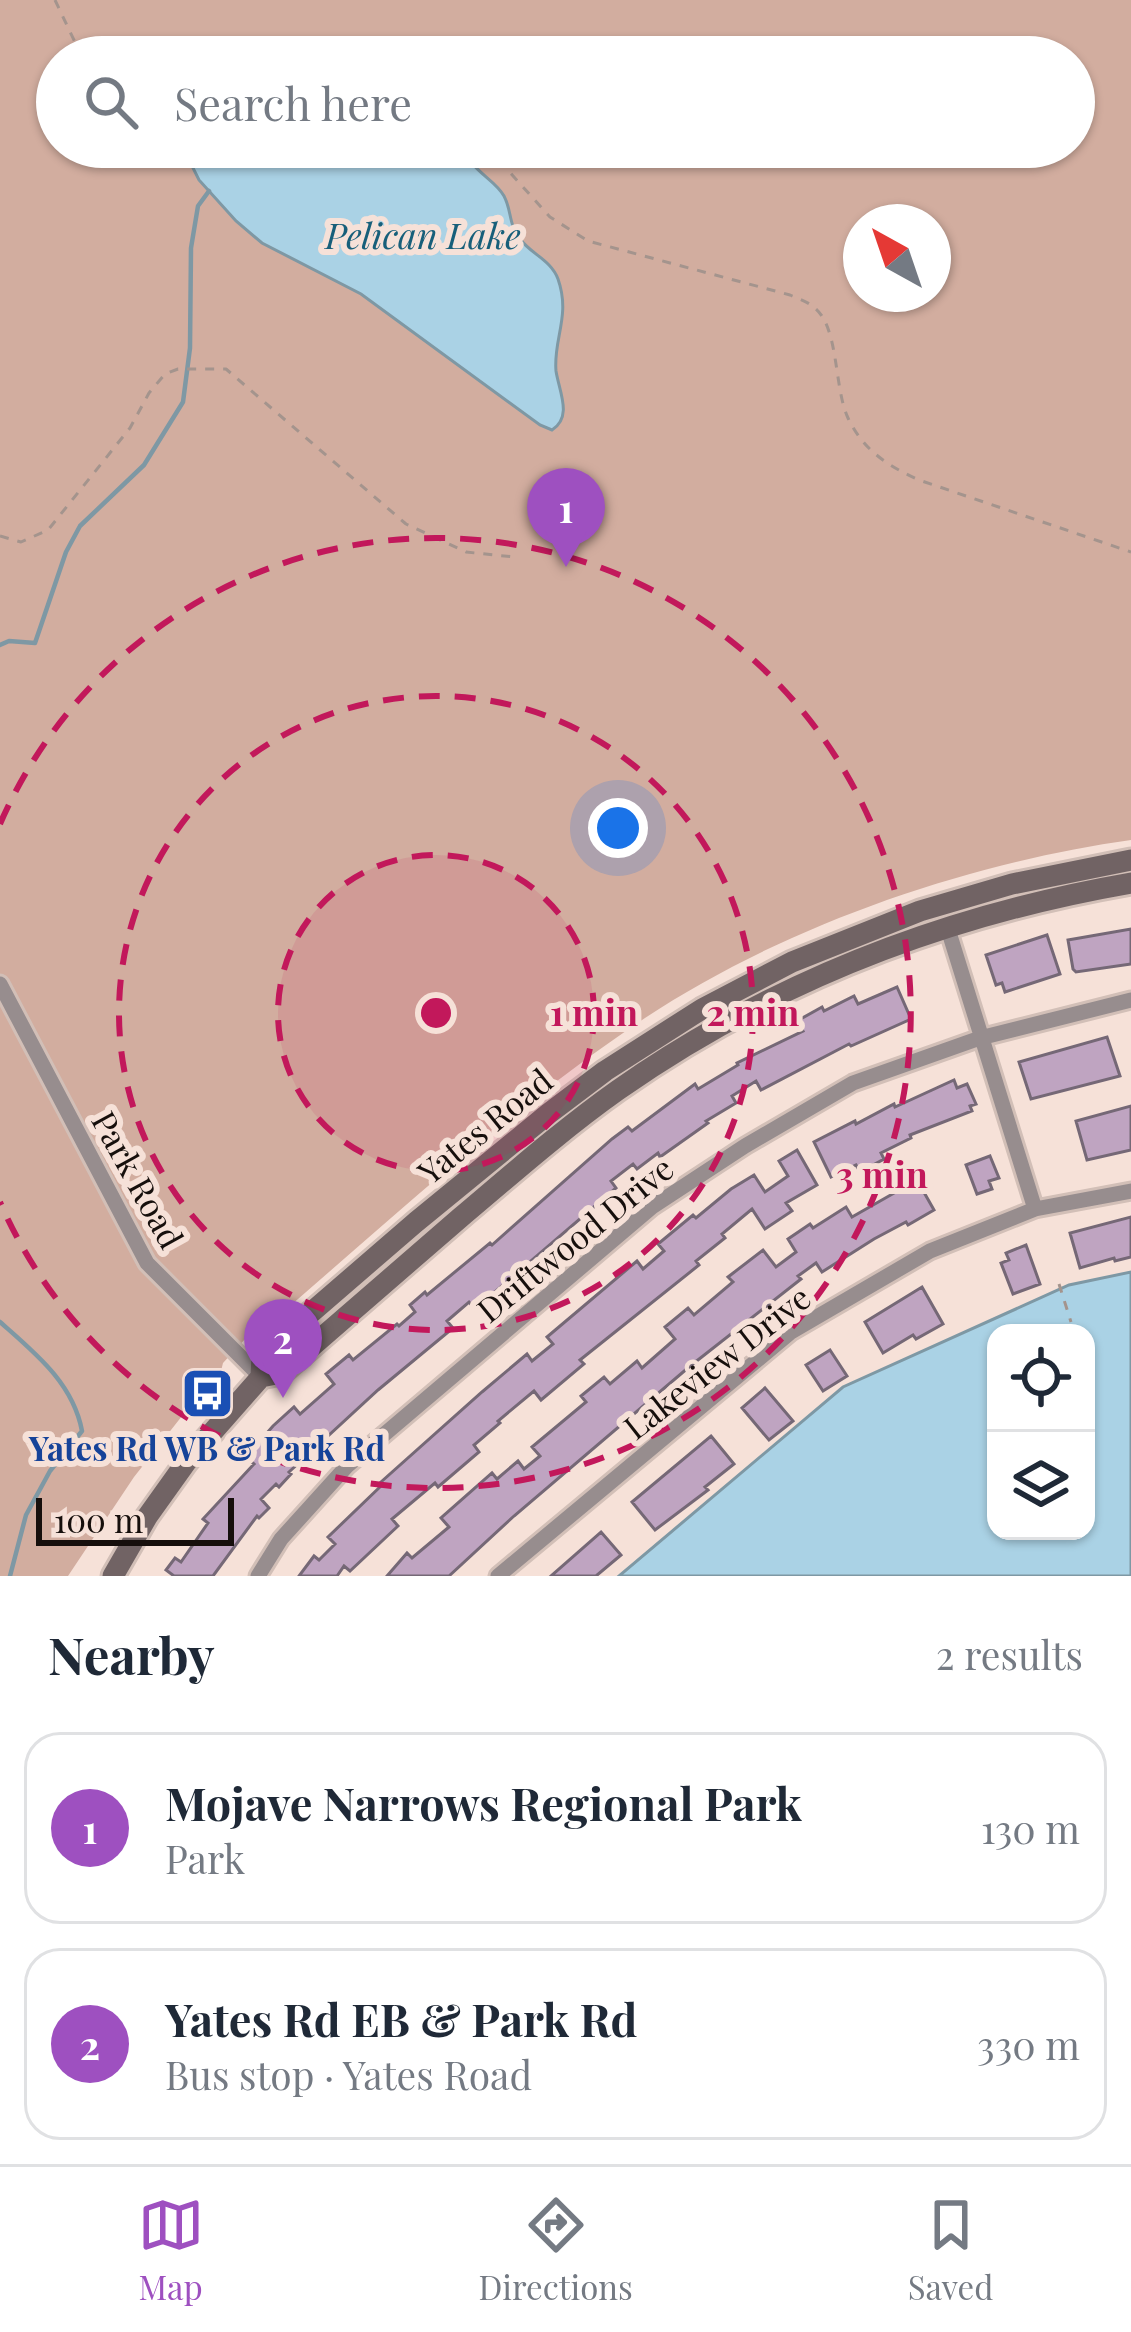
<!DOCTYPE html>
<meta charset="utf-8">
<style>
:root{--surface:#fff;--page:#f6f6f7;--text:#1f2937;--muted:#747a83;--line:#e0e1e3;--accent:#9e50c0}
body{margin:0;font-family:"Playfair Display",serif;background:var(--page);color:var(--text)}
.controls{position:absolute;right:36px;bottom:36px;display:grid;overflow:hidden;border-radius:24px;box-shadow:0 3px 9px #0004}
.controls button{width:108px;height:108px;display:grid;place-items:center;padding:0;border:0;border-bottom:3px solid var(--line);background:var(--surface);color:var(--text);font:60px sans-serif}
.compass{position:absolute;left:843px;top:204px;width:108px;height:108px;border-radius:50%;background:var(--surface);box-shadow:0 3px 9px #0004;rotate:320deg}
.scale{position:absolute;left:36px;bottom:30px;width:198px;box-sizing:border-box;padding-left:12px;border:6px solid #160f0c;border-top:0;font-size:33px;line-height:42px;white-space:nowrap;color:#160f0c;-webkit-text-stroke:9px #f6e1d8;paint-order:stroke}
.you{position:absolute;left:618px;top:828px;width:42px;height:42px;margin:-30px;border:9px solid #fff;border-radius:50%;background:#1a73e8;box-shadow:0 0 0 18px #1a73e833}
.badge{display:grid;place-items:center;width:78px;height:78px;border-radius:50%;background:var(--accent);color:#fff;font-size:39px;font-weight:700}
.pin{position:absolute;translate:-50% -99px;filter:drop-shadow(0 3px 6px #0008)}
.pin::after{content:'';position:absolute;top:63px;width:42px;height:36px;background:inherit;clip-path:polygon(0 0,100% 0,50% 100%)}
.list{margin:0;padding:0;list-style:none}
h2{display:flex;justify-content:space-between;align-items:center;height:156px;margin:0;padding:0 48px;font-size:51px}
h2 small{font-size:39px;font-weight:400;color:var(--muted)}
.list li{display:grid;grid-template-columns:78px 1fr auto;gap:36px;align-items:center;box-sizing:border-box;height:192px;margin:0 24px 24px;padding:0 24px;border:3px solid var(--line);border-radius:36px}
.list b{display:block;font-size:45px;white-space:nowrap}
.list p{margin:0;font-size:39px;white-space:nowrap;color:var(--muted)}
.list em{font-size:39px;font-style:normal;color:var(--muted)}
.icon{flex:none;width:66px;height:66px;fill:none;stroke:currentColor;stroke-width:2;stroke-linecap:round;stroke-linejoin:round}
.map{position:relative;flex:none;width:1131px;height:1576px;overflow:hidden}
.search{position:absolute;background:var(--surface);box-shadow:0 3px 9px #0004;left:36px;right:36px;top:36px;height:132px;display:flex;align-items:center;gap:30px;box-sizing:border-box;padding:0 42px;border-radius:66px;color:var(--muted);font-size:45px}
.sheet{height:588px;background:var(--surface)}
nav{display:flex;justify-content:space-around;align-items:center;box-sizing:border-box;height:168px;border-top:3px solid var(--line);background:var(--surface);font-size:33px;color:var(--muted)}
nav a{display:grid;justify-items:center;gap:6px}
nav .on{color:var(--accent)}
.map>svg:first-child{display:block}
</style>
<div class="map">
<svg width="1131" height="1576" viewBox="0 0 1131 1576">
<rect width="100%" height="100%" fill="#f6e1d8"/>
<path fill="#d2ad9f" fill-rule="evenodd" d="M0 0H1131V840C966 863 784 926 645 1018 506 1111 383 1227 256 1335L246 1338 223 1363 220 1375 182 1416 134 1477 68 1576H0ZM57 57H1074V147H57ZM861 222H933V294H861Z"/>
<path fill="#aad2e5" stroke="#7e98a4" stroke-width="3" fill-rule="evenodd" d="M189 147H463C466 152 468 158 472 163 481 175 497 183 504 196 512 211 508 223 520 239 531 254 551 260 558 279 571 316 553 339 556 371 559 391 573 417 552 430L540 425 361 294 262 243 236 221 199 180 185 152Z
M1131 1272V1576H619L843 1387 1069 1285ZM1086 1333V1531H996V1333Z"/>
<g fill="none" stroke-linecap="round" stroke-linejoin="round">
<path stroke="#7e98a4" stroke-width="4.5" d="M0 645 9 641 35 643 66 552 80 526 144 465 183 402 190 348 191 248 198 206 209 191
M0 1322C35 1353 73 1383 82 1431L50 1471 26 1515 10 1576"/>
</g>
<path fill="#bfa4c1" stroke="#756876" stroke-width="3" d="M1131 929V964L1076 972 1073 969 1068 940Z
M1047 935 1060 974 1005 992 1002 983 996 985 986 955Z
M897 987 911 1019 851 1046 849 1044 761 1090 756 1081 732 1096 736 1103 706 1121 708 1123 660 1157 658 1153 637 1169 633 1164 611 1181 616 1188 489 1297 475 1309 469 1302 447 1321 453 1328 378 1390 289 1472 291 1474 279 1487 276 1484 261 1499 269 1508 259 1518 257 1516 213 1576H174L166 1570 175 1558 181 1562 208 1523 203 1519 254 1464 246 1457 273 1426 294 1407 300 1414 334 1384 326 1374 349 1355 353 1360 397 1324 399 1326 415 1312 410 1305 425 1292 427 1295 490 1243 492 1245 612 1139 628 1127 632 1131 695 1084 698 1089 738 1065 737 1063 803 1031 797 1021 822 1007 824 1011 854 996 858 1004Z
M1107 1037 1120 1076 1031 1099 1019 1062Z
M954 1080 957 1088 967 1084 976 1104 970 1106 972 1111 910 1135 911 1138 881 1153 884 1159 860 1172 856 1165 831 1177 814 1142 855 1121 856 1124 894 1104 895 1107Z
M1131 1106V1150L1087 1160 1076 1121Z
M797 1150 817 1185 786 1203 792 1211 765 1229 752 1209 722 1234 725 1238 696 1261 699 1265 580 1360 584 1364 541 1400 534 1391 498 1421 500 1423 474 1445 479 1452 438 1487 435 1483 392 1519 398 1526 350 1571 344 1566 337 1576H299L314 1556 319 1560 335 1544 328 1537 383 1484 381 1482 482 1392 527 1354 532 1361 553 1344 547 1337 637 1261 643 1269 664 1251 658 1244 693 1215 696 1218 731 1189 754 1175 765 1192 788 1176 779 1161Z
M990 1156 999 1178 989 1181 992 1189 977 1194 966 1165Z
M917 1180 934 1210 908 1225 906 1222 874 1239 822 1272 816 1263 798 1276 801 1279 689 1367 514 1516 449 1576H387L407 1553 412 1558 449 1527 441 1518 492 1473 497 1479 518 1461 524 1469 540 1456 532 1447 586 1402 581 1396 604 1377 610 1384 637 1361 642 1368 675 1339 665 1327 688 1308 694 1315 733 1282 728 1277 763 1250 776 1267 796 1252 788 1239 810 1224 813 1228 846 1207 852 1217Z
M1131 1217V1257L1115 1261 1114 1258 1080 1268 1070 1233Z
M1026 1245 1040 1284 1013 1294 1001 1263 1009 1260 1006 1253Z
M922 1287 943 1324 916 1339 913 1335 883 1353 865 1322Z
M830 1350 847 1376 823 1391 806 1365Z
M765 1388 793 1421 769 1440 742 1408Z
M711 1436 734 1464 705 1487 708 1490 655 1530 632 1502Z
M601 1532 621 1555 596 1576H551Z"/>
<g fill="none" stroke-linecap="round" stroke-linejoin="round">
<defs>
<path id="street" d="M947 926 1035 1209
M0 984 147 1263 261 1377
M258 1576 281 1539 347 1466 652 1207 745 1146 853 1083 980 1038 1131 1000
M498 1576 791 1332 930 1251 1035 1209 1131 1191"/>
<path id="secondary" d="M261 1377 262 1355 416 1222 548 1114 605 1071 702 1009 792 962 920 911 1012 884 1131 860
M113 1576 147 1517 187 1461 261 1377 281 1373C341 1321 401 1269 461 1217 512 1174 563 1129 618 1090 772 982 946 915 1131 883"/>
</defs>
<use href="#street" stroke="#d2bfb7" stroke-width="21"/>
<use href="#secondary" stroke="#d2bfb7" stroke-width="27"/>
<path stroke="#a4948d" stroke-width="3" stroke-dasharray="9 9" stroke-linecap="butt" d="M55 0 82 57
M292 57C337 44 387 35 431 57
M487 147 550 217 588 241 790 295C799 299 809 302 816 309 839 330 834 388 848 418 863 450 888 466 919 480L1131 552
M0 536 21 542 48 530 130 428 149 393 165 374 178 369H226L406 524 466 552 514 557
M1059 1284 1071 1322"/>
<use href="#street" stroke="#978d8e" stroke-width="15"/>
<use href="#secondary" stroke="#716364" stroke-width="21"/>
</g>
<circle cx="436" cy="1013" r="158" fill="#c2185b" fill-opacity=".12"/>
<g fill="none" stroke="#c2185b" stroke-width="6" stroke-dasharray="21 15">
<circle cx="436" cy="1013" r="158"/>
<circle cx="436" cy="1013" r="317"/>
<path d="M0 824A475 475 0 1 1 0 1202"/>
</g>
<defs>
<symbol id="bus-square" viewBox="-11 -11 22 22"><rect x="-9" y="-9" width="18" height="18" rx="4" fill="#1a4fb4" stroke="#f6e1d8"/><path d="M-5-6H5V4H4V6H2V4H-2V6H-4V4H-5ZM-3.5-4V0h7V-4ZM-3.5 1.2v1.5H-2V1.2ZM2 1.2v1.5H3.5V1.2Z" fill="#fff"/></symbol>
</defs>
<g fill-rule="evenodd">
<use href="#bus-square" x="178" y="1364" width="59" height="59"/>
</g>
<g text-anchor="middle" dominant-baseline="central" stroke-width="12" stroke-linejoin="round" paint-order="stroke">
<g font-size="33" fill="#160f0c" stroke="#f6e1d8">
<text transform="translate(484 1125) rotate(-39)">Yates Road</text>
<text transform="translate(139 1179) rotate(61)">Park Road</text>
<text transform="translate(574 1238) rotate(-39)">Driftwood Drive</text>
<text transform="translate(716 1361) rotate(-38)">Lakeview Drive</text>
</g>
<g font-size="33" font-weight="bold" fill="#164399" stroke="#f6e1d8">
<text x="207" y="1447">Yates Rd WB &amp; Park Rd</text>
</g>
<g font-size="36" font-style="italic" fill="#175f7a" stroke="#f6e1d8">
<text x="423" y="234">Pelican Lake</text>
</g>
</g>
<circle cx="436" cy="1013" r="18" fill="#c2185b" stroke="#f6e1d8" stroke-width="6"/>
<g font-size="36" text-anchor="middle" font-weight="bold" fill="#c2185b" stroke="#f6e1d8" stroke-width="12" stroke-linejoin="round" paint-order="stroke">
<text x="594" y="1026">1 min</text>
<text x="753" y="1026">2 min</text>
<text x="882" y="1188">3 min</text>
</g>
</svg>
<div class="controls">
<button><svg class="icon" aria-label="locate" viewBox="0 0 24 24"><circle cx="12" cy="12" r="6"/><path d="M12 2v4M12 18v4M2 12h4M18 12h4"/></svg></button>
<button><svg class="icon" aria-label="layers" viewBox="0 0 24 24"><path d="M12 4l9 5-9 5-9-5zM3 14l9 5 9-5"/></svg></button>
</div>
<svg class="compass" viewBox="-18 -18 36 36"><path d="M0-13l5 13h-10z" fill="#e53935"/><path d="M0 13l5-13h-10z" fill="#747a83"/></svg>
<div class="scale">100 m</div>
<div class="you"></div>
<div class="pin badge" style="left:566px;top:567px">1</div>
<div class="pin badge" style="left:283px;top:1398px">2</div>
<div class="search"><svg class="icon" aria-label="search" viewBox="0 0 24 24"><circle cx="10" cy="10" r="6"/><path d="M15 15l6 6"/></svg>Search here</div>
</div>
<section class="sheet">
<h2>Nearby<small>2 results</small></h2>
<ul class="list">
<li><span class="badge">1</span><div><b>Mojave Narrows Regional Park</b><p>Park</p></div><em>130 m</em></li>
<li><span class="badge">2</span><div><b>Yates Rd EB &amp; Park Rd</b><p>Bus stop · Yates Road</p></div><em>330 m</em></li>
</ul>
</section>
<nav>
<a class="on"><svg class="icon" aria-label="map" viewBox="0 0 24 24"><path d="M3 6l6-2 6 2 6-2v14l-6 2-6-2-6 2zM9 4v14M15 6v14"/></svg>Map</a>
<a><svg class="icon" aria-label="directions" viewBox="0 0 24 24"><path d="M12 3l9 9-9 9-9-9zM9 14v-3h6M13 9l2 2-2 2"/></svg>Directions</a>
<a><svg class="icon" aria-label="saved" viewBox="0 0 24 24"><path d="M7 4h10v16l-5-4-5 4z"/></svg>Saved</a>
</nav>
